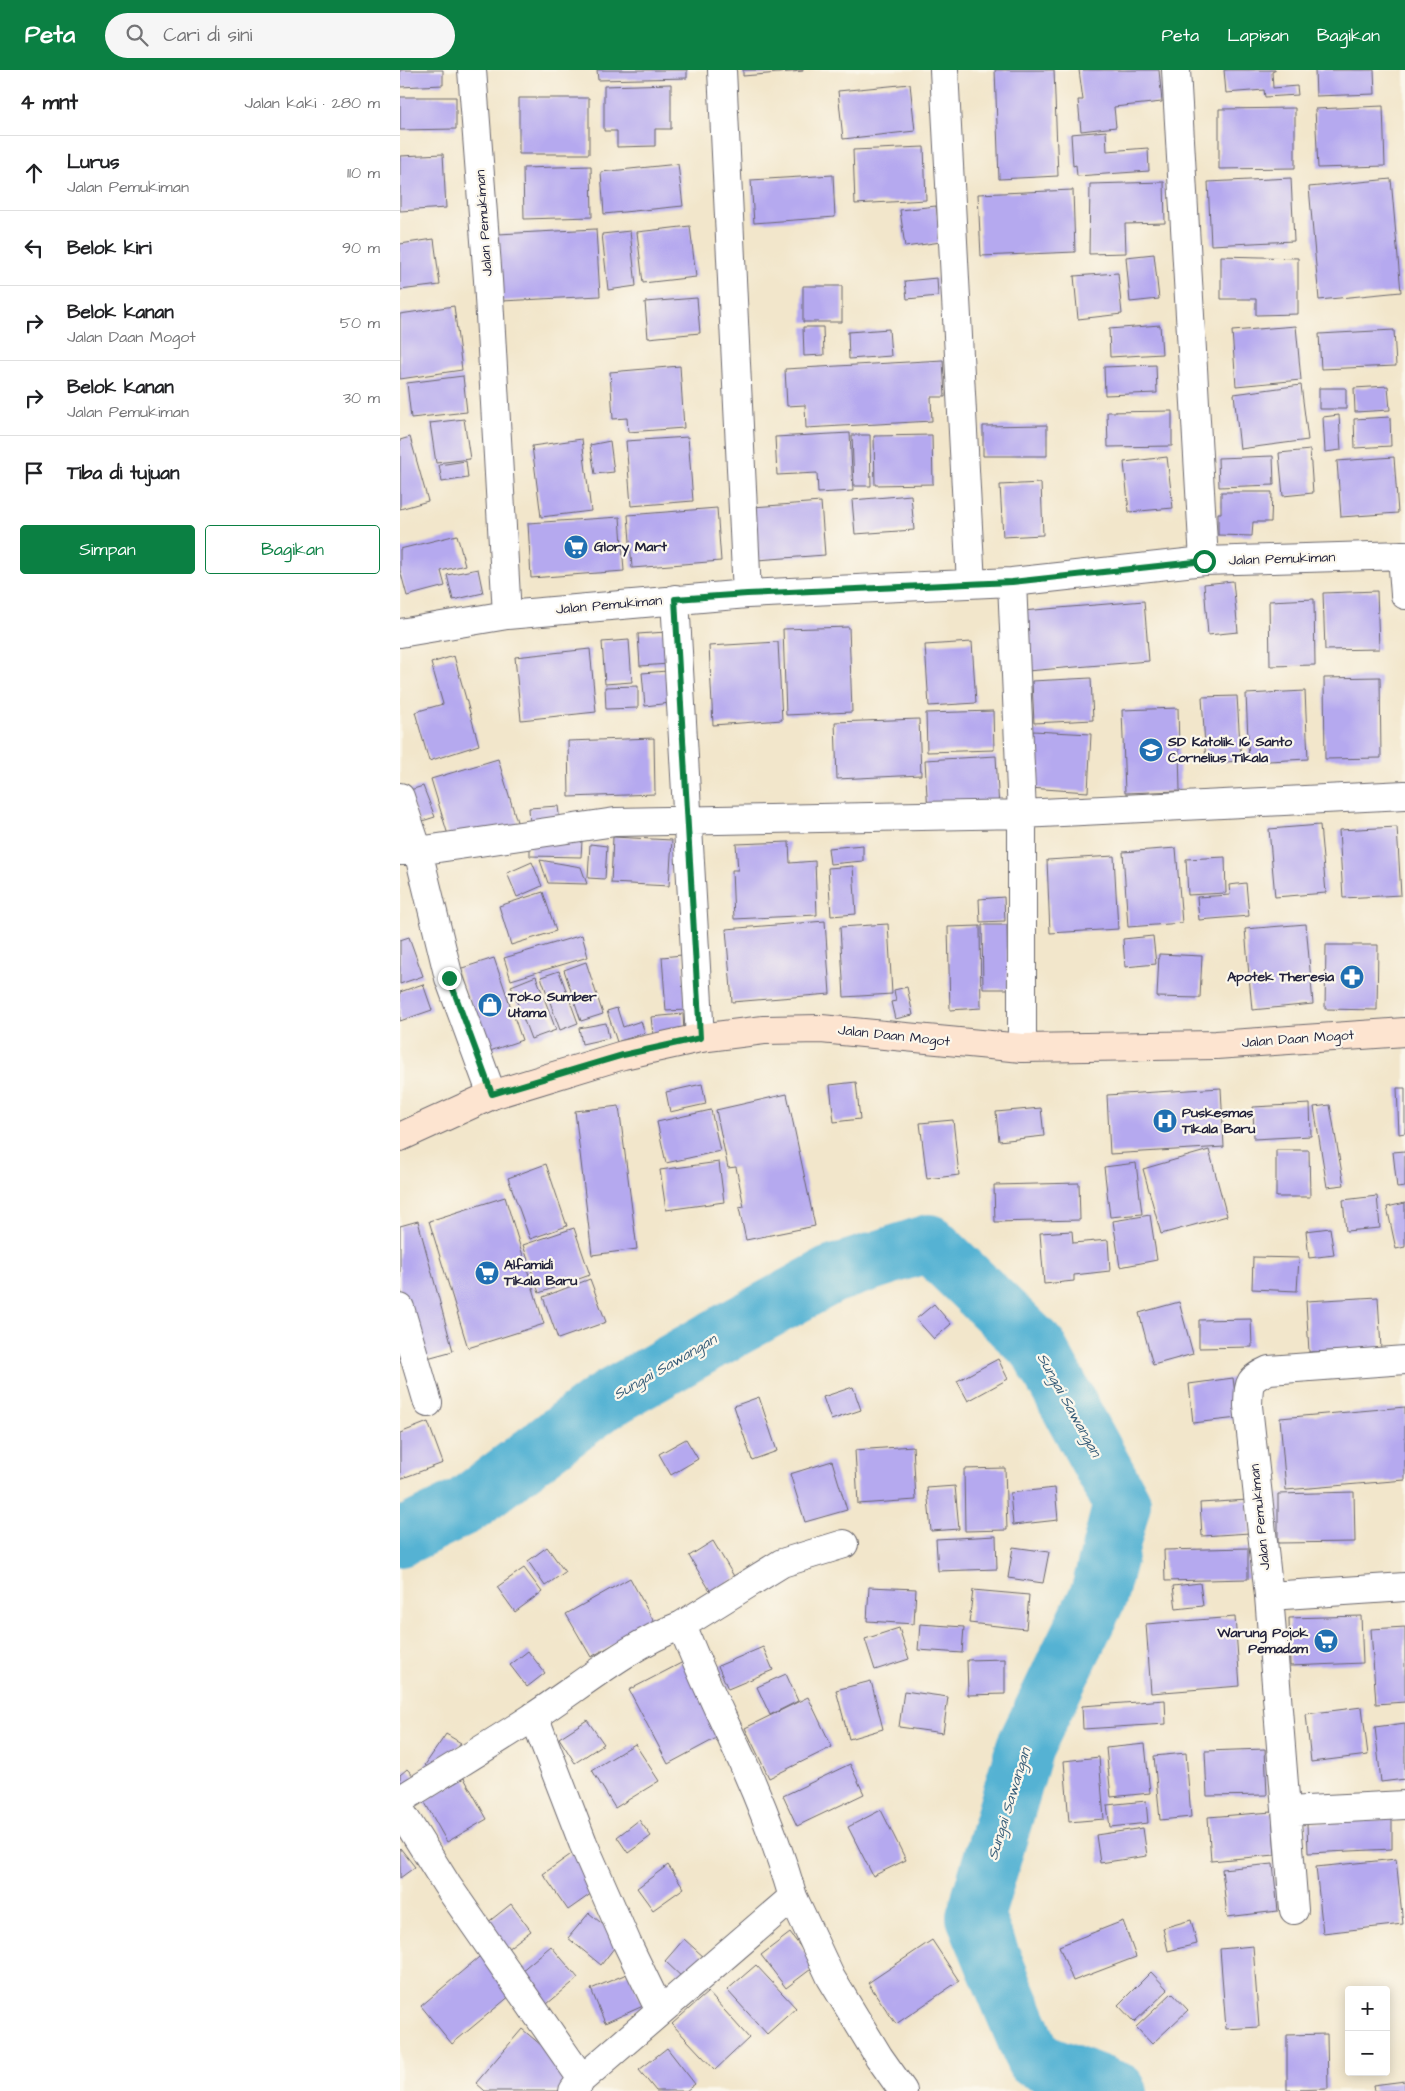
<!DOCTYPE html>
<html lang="id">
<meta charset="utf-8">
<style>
:root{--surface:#fff;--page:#f6f6f6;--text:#202124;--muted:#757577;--line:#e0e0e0;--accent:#0b8043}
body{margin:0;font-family:"Architects Daughter",sans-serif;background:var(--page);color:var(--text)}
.controls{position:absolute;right:15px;bottom:15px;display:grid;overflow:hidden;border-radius:5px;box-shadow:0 2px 12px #0003}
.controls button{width:45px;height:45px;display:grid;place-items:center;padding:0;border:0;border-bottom:1px solid var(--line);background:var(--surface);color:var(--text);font:25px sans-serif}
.stop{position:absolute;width:15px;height:15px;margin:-11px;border:4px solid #0b8043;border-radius:50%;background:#fff}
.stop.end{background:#0b8043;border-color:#fff;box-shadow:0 1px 5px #0008}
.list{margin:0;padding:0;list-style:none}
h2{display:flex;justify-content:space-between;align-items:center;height:65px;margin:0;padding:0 20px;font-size:21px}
h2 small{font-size:16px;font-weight:400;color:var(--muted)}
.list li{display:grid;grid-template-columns:32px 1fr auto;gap:15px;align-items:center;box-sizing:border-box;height:75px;padding:0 20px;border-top:1px solid var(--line)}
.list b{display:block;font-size:19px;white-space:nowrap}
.list p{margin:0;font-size:16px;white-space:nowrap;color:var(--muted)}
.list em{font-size:16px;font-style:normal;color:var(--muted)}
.actions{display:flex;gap:10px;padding:15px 20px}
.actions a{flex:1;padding:11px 0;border:1px solid var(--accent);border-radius:5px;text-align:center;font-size:18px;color:var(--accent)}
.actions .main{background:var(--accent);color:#fff}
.icon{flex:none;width:28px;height:28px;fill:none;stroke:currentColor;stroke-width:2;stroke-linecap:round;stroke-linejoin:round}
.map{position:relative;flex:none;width:1005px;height:2021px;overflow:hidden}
header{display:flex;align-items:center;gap:30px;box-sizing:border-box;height:70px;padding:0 25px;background:var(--accent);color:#fff}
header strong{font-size:24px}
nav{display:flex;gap:28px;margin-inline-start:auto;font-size:18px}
.search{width:350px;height:45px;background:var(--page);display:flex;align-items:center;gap:12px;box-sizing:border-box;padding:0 18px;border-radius:28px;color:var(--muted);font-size:19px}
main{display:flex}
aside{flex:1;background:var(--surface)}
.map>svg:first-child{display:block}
</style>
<header>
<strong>Peta</strong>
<div class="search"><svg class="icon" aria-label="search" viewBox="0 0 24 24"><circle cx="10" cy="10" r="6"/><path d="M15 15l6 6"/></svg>Cari di sini</div>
<nav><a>Peta</a><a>Lapisan</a><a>Bagikan</a></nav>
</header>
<main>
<aside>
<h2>4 mnt<small>Jalan kaki · 280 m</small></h2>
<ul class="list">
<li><svg class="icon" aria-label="ahead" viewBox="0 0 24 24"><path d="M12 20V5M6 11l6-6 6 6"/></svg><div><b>Lurus</b><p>Jalan Pemukiman</p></div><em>110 m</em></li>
<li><svg class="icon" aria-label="left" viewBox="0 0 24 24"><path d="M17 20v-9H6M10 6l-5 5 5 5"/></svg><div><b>Belok kiri</b></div><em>90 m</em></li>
<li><svg class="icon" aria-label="right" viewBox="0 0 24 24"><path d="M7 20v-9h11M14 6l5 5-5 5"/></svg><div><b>Belok kanan</b><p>Jalan Daan Mogot</p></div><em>50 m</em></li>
<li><svg class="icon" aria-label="right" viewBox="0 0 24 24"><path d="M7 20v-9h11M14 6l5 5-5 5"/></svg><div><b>Belok kanan</b><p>Jalan Pemukiman</p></div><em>30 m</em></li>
<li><svg class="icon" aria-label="arrive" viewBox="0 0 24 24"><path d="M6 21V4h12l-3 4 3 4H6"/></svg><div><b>Tiba di tujuan</b></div></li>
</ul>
<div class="actions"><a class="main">Simpan</a><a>Bagikan</a></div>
</aside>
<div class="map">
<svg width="1005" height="2021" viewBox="0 0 1005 2021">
<rect width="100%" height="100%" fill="#fbf7ec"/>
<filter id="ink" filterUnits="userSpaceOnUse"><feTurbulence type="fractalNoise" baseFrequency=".02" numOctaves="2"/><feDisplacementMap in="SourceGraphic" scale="10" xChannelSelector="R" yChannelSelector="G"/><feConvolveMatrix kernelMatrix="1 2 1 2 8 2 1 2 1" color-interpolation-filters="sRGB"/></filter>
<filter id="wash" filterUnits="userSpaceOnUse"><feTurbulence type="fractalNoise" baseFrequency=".0096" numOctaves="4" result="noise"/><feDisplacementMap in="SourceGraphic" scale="20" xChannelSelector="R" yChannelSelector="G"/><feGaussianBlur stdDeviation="1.12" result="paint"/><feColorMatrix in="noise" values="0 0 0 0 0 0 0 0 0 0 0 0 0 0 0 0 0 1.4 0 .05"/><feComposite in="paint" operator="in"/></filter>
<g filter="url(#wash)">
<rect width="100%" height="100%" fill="#f2e6cb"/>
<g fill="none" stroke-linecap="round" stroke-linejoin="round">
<path stroke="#55b2d3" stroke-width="58" d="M0 1468 65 1436 202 1333 309 1272 431 1205 529 1173 638 1278 722 1433 699 1524 625 1677 575 1847 634 1989 718 2021"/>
</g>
<g id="blocks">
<path fill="#b5a9ef" d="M0 0H43V15L0 17Z
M197 0H287V8L198 10Z
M343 0H403V1L343 6Z
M595 0H654L658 106 599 109Z
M679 0H759L762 32 714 37 716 57 681 61 678 30H683Z
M824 0H876L872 2 873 18 897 16 898 25 865 27 864 20 826 23Z
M915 0H974L975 24 916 26Z
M271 14V59H255V76L217 77V61H204V16Z
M510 14 515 61 443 69 438 21Z
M0 27H56V59L0 60Z
M119 28H189V84H119Z
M983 36 985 96 918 98 915 39Z
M895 38V98L819 99V39Z
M706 61 707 81 748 78 749 101 677 106 676 95 673 96 671 64Z
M524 77 526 130 455 134 453 80Z
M43 84 46 138 0 141V86Z
M278 94 283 136 204 144 201 102Z
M191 96 192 147 124 149 123 98Z
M433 105 435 147 354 153 351 110Z
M891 108 894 171 811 175 808 112Z
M991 109 1001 222 919 230 909 117Z
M764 112 765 153 725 154 726 183 689 184 690 114Z
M673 120 675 182 581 186 578 124Z
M536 136 541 172 505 177 500 140Z
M290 156 296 207 243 213 237 162Z
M196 159 200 226 102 231 98 164Z
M230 161 236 216 208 220 202 164Z
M34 169 40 215 0 220V174Z
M754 184 759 229 730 232 726 187Z
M821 186 898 188V244L856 245V229H821Z
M718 203 722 244 678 249 674 206Z
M537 208 538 226 507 229 505 211Z
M403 216H442V252H403Z
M297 228 300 263 248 268 245 232Z
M54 236 62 300 0 309V244Z
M760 255 762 284 710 287 709 259Z
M896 256 901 310 836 316 832 261Z
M403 257H423L424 285 404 286Z
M489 259 491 286 449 289 448 262Z
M994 260 996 296 921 299 919 264Z
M543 290 545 327H531L532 351 406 358 405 335 387 336 385 299Z
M756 295 757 323 705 325 704 297Z
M280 296 284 358 228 362 227 348 213 349 210 302Z
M63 306 67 342 11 348 7 313Z
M901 315 908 370 840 379 834 324Z
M988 316 990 340 955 342 954 318Z
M919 318H946V339H919Z
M772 341V376L708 377 707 342Z
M939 345 941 380 925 382 923 347Z
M990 347 991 376 955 378 954 349Z
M64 349 70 389 36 393 30 353Z
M647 355V386H583V356Z
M450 363 453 421 418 423 417 403 377 405 375 367Z
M452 365H470L471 416H454Z
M532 365 533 414 475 415 474 366Z
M10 367 28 431 0 439V370Z
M288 367 293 431 231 436 226 371Z
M182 369 191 441 141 447 132 376Z
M210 371 214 402 195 404 190 375Z
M910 380 913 423 883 426 879 383Z
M873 386 874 415 819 417 818 388Z
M767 387 773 438 729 442 724 392Z
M994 387 998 443 941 447 937 391Z
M66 391 68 408 42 412 39 395Z
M641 413 643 465 603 467 600 415Z
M821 422H872L871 452H853L852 466 818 465V443H821Z
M511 425 514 460 455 464 452 430Z
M421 432 425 485 357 490 353 437Z
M317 438 321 491 232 498 228 445Z
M220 447 224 501 131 508 128 453Z
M57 465 65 495 41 501 45 516 7 526 0 500V479Z
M78 499 83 523 53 530 47 505Z
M833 511 838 562 808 565 804 514Z
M977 521 979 579 925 580 923 523Z
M914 529 915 595 870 596 869 531Z
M744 531 749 591 627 601 622 541Z
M449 557 452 642 386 645 383 559Z
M266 562 269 594 240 596 238 564Z
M229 570 232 612 205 614 202 572Z
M378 572 382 650 313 655 309 576Z
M572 572 576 633 529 636 525 575Z
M190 579 196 642 121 650 115 587Z
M54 586 79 675 29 691 15 642 43 634 31 593Z
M267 601 270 633 245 636 242 603Z
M980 607 981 688 925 689 924 608Z
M691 608 693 650 634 653 632 611Z
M238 616V638L206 639 205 617Z
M905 621 908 689 849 692 846 624Z
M837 626 841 691 806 693 802 627Z
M778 638 780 721 725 723 722 640Z
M593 641 594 680 527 682 526 643Z
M519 649 521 705 437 709 435 652Z
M633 661 691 664 688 722 629 718Z
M254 668 255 724 169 727 168 671Z
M596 686 599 739 528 744 525 690Z
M98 689 118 755 51 775 31 709Z
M23 716 35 747 19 752 7 721Z
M158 736 160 752 130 754 129 738Z
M920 755 926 823 875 827 869 759Z
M997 757 1001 825 943 828 939 760Z
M213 767 272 770 269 816 211 813Z
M130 770 182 771 181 787 130 786Z
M389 772 390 793 415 791 417 845 334 849 332 800H338L336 774Z
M190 774 207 776 205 809 188 808Z
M463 775V791L430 794 428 778Z
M776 778 782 853 728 857 723 782Z
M714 786 718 859 650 863 647 790Z
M825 787 826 823 788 825 786 789Z
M140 790 181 797 187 814 148 813Z
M132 792 142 816 117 827 107 803Z
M453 796 456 844 431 846 428 798Z
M846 813 849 846 799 850 797 827 830 825 829 815Z
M143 822 156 861 111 875 99 836Z
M604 827 605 851 580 852 579 829Z
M425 851 430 924 332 932 326 859Z
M488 854 492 924 444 927 440 857Z
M906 854 913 934 852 940 845 859Z
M582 855H607L608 919H583Z
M580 856 581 938 550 940 548 857Z
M182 865 188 887 111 910 104 888Z
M753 866 756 894 725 897 723 869Z
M9 867 23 906 0 914V870Z
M926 875H978L977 940 925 939Z
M759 884 802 886 800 928 757 927Z
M282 885 286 940 266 941 262 887Z
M94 888 122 970 87 982 59 899Z
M186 892 203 944 181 951 164 900Z
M159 901 178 953 160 960 141 907Z
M136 906 156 960 131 969 111 916Z
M23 914 32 940 0 951V922Z
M507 917 513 945 495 949 491 932 496 931 494 920Z
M217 938 223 957 241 951 245 963 217 972 207 941Z
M283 944 284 963 253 965 251 947Z
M206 953 209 968 182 974 179 958Z
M456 1012 460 1049 434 1052 430 1015Z
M302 1014 306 1034 270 1042 266 1022Z
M821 1018 824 1077 710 1084 707 1025Z
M997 1018H1005V1063L999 1064Z
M387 1024 415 1156 346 1170 339 1138 344 1137 336 1097 328 1098 316 1040Z
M910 1034 911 1066 854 1069 853 1037Z
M930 1035 944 1115 927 1117 914 1037Z
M219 1036 237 1179 192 1185 175 1041Z
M641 1038 644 1066 599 1071 596 1042Z
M311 1040 320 1081 266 1093 257 1052Z
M553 1050 559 1105 527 1109 520 1053Z
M809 1080 827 1146 761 1164 743 1099Z
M876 1080H909L910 1127H876Z
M1005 1081V1117L997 1118 993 1082Z
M319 1092 324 1132 266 1140 260 1100Z
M736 1093 742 1144 710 1147 704 1097Z
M146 1094 167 1156 130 1169 108 1108Z
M679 1113 680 1150 595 1152 594 1115Z
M977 1126 980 1158 946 1161 943 1130Z
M105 1127 144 1254 68 1278 29 1151Z
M1005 1133V1177L996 1179 987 1137Z
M750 1145 757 1190 720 1197 713 1151Z
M18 1151 53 1281 20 1290 0 1218V1156Z
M174 1158 190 1205 139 1223 123 1175Z
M930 1158 934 1185 909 1188 906 1161Z
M672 1161 673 1173 708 1170 710 1201 674 1205V1211L644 1214 640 1163Z
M853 1187 899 1188 897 1221 852 1219Z
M190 1209 206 1252 158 1269 143 1227Z
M978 1227 981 1279 909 1282 906 1231Z
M779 1232 793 1284 753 1295 739 1243Z
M534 1234 551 1254 534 1269 516 1249Z
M851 1249 852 1277 799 1278V1250Z
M598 1289 608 1309 568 1331 557 1311Z
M833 1308 838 1348 793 1353 789 1314Z
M453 1317 461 1340 431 1350 423 1327Z
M359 1327 377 1381 352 1390 334 1336Z
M1005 1337V1410L886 1420 880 1348Z
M28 1352 43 1393 0 1409V1363Z
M286 1369 298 1389 271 1405 259 1384Z
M513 1376 516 1430 458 1434 455 1380Z
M432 1391 447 1440 405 1452 390 1404Z
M605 1398 607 1460 565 1461 564 1399Z
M555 1416 559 1459 531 1461 527 1418Z
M655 1418 658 1450 613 1455 610 1423Z
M954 1422 955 1472 878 1473V1424Z
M848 1430 850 1463 802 1466 800 1433Z
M596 1466 597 1499 538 1501 536 1469Z
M313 1471 335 1508 311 1522 289 1486Z
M147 1477 165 1502 145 1516 128 1491Z
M613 1477 649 1482 643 1513 608 1508Z
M848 1478V1509L765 1511 764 1480Z
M124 1498 142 1522 115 1542 97 1517Z
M230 1508 254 1552 191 1587 166 1544Z
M800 1513 803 1536 776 1539 773 1516Z
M469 1517 516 1519 514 1554 467 1551Z
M573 1520 629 1525 626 1559 569 1553Z
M961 1546 963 1593 890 1596 889 1548Z
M835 1547 840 1616 751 1623 746 1554Z
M520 1554 564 1557 562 1583 518 1580Z
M1005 1557V1632L976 1634 971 1559Z
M499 1558 509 1589 475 1600 465 1569Z
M363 1577 373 1600 328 1619 318 1596Z
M128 1581 145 1603 127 1617 110 1595Z
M605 1589V1624L568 1625 567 1590Z
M287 1590 326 1663 268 1694 229 1620Z
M386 1604 398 1631 370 1645 357 1617Z
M471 1611 483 1659 449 1669 436 1620Z
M504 1621 548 1627 543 1663 499 1657Z
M408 1627 432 1677 369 1708 345 1658Z
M765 1630 766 1654 683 1659 682 1636Z
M962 1637 968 1685 911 1692 906 1644Z
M187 1650 204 1674 175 1693 159 1668Z
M1005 1653V1709L981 1712 975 1657Z
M46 1664 61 1673 39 1705 25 1695Z
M235 1674 259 1711 215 1738 192 1700Z
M745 1674 750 1723 711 1727 706 1678Z
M865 1679 867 1725 807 1726 805 1681Z
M786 1683 791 1747 760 1750 754 1686Z
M699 1687 704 1749 669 1752 664 1691Z
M450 1694 464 1724 397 1756 383 1726Z
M7 1699 19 1712 0 1718V1705Z
M64 1708 87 1749 47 1772 24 1731Z
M746 1731 748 1753 710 1757 707 1735Z
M481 1740 506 1790 473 1806 448 1757Z
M872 1742 875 1785 811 1791 808 1747Z
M992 1749V1779L908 1783 907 1753Z
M239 1750 251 1766 228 1783 217 1767Z
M743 1758 747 1786 700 1793 696 1765Z
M0 1778 15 1797 0 1808Z
M177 1780 202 1816 168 1840 143 1804Z
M996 1789 1003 1854 923 1863 916 1797Z
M873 1794 878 1841 827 1847 822 1799Z
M268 1795 284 1818 253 1840 237 1818Z
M111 1834 131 1861 107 1879 87 1853Z
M189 1843 221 1869 201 1895 168 1868Z
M791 1850 797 1874 768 1881 763 1858Z
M723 1851 736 1887 673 1911 659 1876Z
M390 1863 415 1896 386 1918 361 1885Z
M284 1869 305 1888 285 1910 265 1891Z
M532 1870 559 1911 496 1954 468 1913Z
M151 1876 178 1908 147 1934 120 1902Z
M853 1876 859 1957 826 1959 820 1879Z
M85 1882 117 1920 52 1974 21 1936Z
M356 1895 396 1938 367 1964 327 1920Z
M751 1902 768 1920 734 1952 718 1935Z
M229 1903 243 1936 205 1953 191 1919Z
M308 1922 349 1968 315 2000 272 1954Z
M772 1923 788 1940 752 1974 736 1957Z
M122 1959 167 1997 171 2021H85L76 2013Z
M927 1964 928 2019 887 2020V1965Z
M267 1978 295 2014 286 2021H256L239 2000Z
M1005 2011V2021H974L973 2015Z"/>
</g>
</g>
<g filter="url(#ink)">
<use href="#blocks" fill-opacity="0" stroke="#6b676d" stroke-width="1"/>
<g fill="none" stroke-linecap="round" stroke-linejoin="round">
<defs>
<path id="minor" d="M72 0 88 210 107 545 347 524 612 512 804 491 1005 485
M322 0 347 524
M544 0 571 514
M776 0 804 491
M1002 485 1005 525
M612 512 622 744V978
M275 529 300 968
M0 563 107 545
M0 727 18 781 49 908 92 1025
M0 781H18L215 752 622 744 1005 725
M0 1238 28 1333
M869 1526 1005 1517
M282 1555 382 1493 444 1474
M134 1646 183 1773 227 1873 260 1941
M0 1730C44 1702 89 1676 133 1647 182 1615 227 1576 282 1555 300 1603 323 1648 344 1695 363 1738 380 1782 393 1827L182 2009 173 2021
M0 1740 47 1815 182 2009
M887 1741 1005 1735
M393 1827 431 1908 479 1987 503 2021
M894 1840 869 1526 848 1336C849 1313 847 1310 869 1300L1005 1290"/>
<path id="secondary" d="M0 1067 92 1025 223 985 300 968 364 960 421 959 622 978 816 975 1005 962"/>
</defs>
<use href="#minor" stroke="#6b676d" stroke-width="30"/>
<use href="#secondary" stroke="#6b676d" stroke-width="30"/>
<use href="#minor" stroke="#fff" stroke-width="28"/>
<use href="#secondary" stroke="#fde4d0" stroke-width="28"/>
</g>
</g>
<g fill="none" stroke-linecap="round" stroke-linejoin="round" filter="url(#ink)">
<path stroke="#0b8043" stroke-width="6" d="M49 908 92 1024 223 985 300 968 275 529 347 524 612 512 804 491"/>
</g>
<defs>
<symbol id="supermarket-disc" viewBox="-11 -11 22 22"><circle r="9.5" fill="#1f6fb2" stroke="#fbf7ec"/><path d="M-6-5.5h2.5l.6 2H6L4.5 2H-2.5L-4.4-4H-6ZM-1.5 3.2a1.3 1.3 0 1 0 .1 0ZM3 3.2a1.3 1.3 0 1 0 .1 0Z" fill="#fff"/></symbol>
<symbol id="school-disc" viewBox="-11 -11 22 22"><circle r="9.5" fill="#1f6fb2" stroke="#fbf7ec"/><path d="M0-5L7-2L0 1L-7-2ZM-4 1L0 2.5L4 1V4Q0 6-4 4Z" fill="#fff"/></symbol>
<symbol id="pharmacy-disc" viewBox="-11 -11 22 22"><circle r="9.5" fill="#1f6fb2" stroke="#fbf7ec"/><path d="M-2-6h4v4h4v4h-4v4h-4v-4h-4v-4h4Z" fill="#fff"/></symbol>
<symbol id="shop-disc" viewBox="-11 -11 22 22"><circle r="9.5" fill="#1f6fb2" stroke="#fbf7ec"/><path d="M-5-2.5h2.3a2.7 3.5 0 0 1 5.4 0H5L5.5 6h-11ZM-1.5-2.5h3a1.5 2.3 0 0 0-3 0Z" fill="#fff"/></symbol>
<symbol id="hospital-disc" viewBox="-11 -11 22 22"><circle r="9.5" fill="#1f6fb2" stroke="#fbf7ec"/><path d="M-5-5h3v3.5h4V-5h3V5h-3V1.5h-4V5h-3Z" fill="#fff"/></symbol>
</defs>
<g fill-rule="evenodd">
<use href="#supermarket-disc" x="162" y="463" width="28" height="28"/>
<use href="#school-disc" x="737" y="666" width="28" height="28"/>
<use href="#pharmacy-disc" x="938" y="893" width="28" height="28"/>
<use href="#shop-disc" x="76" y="921" width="28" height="28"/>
<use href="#hospital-disc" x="751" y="1037" width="28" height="28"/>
<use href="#supermarket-disc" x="73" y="1189" width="28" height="28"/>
<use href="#supermarket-disc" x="912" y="1557" width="28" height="28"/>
</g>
<g text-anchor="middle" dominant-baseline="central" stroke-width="4.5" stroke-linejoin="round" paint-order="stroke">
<g font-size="14" fill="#22223b" stroke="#fbf7ec">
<text transform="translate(84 153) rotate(-94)">Jalan Pemukiman</text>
<text transform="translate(882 489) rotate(-2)">Jalan Pemukiman</text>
<text transform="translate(209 535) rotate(-5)">Jalan Pemukiman</text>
<text transform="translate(494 966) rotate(6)">Jalan Daan Mogot</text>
<text transform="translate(898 969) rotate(-4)">Jalan Daan Mogot</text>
<text transform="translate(860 1447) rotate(-96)">Jalan Pemukiman</text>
</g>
<g font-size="14" font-weight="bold" fill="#22223b" stroke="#fbf7ec" text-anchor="start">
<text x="194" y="477">Glory Mart</text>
<text x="768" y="672">SD Katolik 16 Santo<tspan x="768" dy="16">Cornelius Tikala</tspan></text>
<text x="934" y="907" text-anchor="end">Apotek Theresia</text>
<text x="108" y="927">Toko Sumber<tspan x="108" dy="16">Utama</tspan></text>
<text x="782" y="1043">Puskesmas<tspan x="782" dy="16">Tikala Baru</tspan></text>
<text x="104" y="1195">Alfamidi<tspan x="104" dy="16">Tikala Baru</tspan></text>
<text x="908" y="1563" text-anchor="end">Warung Pojok<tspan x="908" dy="16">Pemadam</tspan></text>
</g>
<g font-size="15" font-style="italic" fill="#365c78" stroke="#fbf7ec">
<text transform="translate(265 1297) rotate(-30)">Sungai Sawangan</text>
<text transform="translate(669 1335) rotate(61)">Sungai Sawangan</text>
<text transform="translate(609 1734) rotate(-73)">Sungai Sawangan</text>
</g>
</g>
</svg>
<div class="controls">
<button>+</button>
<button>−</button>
</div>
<div class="stop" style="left:804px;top:491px"></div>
<div class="stop end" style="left:49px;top:908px"></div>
</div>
</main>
